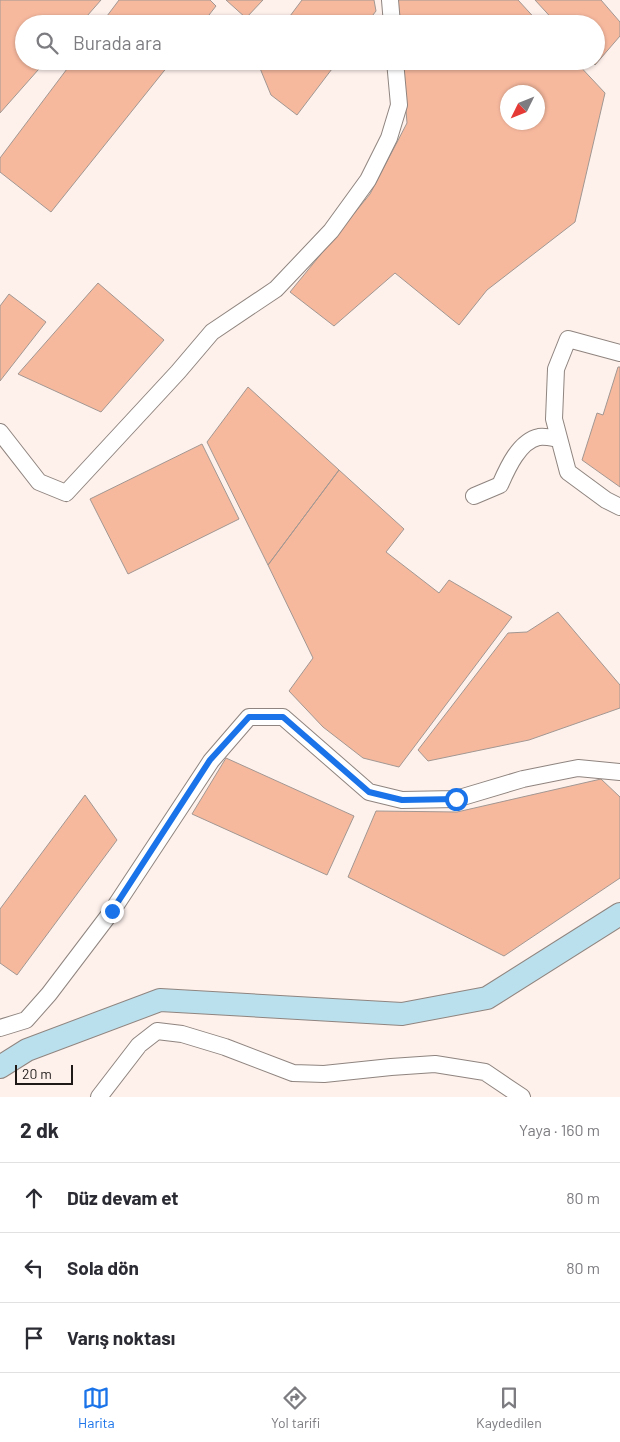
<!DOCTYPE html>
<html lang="tr">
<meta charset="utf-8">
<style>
:root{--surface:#fff;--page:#f7f7f7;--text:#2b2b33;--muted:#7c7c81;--line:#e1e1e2;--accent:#1a73e8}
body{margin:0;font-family:Barlow,sans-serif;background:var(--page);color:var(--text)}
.compass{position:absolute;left:500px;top:85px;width:45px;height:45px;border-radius:50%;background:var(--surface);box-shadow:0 1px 4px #0004;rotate:227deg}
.scale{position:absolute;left:15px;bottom:12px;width:58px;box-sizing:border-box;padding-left:5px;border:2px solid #1e1917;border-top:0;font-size:14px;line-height:18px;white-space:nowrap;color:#1e1917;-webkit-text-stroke:4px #fef1ec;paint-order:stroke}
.stop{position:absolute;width:15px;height:15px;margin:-11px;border:4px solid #1a73e8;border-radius:50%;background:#fff}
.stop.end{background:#1a73e8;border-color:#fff;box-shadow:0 1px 5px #0008}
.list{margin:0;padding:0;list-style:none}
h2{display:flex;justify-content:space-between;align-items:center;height:65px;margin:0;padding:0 20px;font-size:21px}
h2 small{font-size:16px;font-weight:400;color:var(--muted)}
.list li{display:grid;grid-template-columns:32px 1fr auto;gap:15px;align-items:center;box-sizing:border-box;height:70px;padding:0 20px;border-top:1px solid var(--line)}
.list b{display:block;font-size:19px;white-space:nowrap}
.list em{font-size:16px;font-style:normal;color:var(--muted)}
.icon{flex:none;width:28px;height:28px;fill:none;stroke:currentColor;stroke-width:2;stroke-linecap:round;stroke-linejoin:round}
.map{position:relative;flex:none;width:620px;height:1097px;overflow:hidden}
.search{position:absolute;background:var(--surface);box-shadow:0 1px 4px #0004;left:15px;right:15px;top:15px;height:55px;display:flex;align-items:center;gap:12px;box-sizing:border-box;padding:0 18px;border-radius:28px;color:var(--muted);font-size:19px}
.sheet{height:275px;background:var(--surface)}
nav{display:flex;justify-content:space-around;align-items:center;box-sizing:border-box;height:70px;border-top:1px solid var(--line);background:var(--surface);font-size:14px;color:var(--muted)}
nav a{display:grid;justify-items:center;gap:2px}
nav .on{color:var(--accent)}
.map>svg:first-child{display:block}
</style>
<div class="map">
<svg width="620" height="1097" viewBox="0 0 620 1097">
<rect width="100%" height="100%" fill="#fef1ec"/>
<path fill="#f7b99e" stroke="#a29792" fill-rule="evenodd" d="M0 0H101L80 24H24V61H46L0 113Z
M119 0H210L216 6 202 24H101Z
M226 0H263L246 18Z
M302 0H374L376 11 366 24H284Z
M396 0H518L540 24H398Z
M535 0H601L620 22V36L595 65 592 61H596V24H557Z
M73 61H172L51 212 0 172V158Z
M257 61H338L297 115 271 95Z
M402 61H575L605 93 575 222 487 290 459 325 395 273 334 326 290 292 370 194 407 123ZM508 92H538V122H508Z
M98 283 164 340 101 412 18 374Z
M9 294 46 322 0 381V306Z
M618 367H620V487L582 460 597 413 603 415Z
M248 387 339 470 268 565 207 442Z
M202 444 239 519 128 574 90 499Z
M339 470 404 529 386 552 439 593 449 580 512 617 399 767 363 758 323 727 289 691 313 658 268 565Z
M558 612 620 685V708L529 740 428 761 418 750 508 633 527 632Z
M226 758 354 816 327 875 192 814Z
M601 779 620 797V878L504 956 348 877 376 811 457 812Z
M85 795 117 840 17 975 0 963V909Z"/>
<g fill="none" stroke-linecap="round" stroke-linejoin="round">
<defs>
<path id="street" d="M390 0 392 24
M620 353 568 339 556 369 554 419 568 472 606 500 620 507
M0 432 39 482 66 493 178 372 212 332 276 289 331 231 368 180 389 138 399 105 395 61
M474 496 500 485C507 469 519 441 539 437 545 436 553 438 559 439
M0 1028 26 1020 49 994 112 911 211 761 249 717H283L369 792 402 800 456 799 523 779 578 768 620 772
M99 1097 139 1045 157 1031 182 1034 225 1047 293 1073 324 1074 391 1067 435 1064 485 1072 522 1097"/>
<path id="secondary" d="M0 1067 27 1050 160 1000 402 1014 487 998 620 914"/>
</defs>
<use href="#street" stroke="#8f847f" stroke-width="18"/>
<use href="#secondary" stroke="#8f847f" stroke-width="24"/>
<use href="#street" stroke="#fff" stroke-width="16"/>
<use href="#secondary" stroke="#bbe0ed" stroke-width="22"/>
</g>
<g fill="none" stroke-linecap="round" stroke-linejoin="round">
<path stroke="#1a73e8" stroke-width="6" d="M112 911 210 760 249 717H283L369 792 402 800 456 799"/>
</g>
</svg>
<svg class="compass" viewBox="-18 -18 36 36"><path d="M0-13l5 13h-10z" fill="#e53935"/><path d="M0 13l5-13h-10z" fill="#7c7c81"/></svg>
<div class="scale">20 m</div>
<div class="stop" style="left:456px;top:799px"></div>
<div class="stop end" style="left:112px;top:911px"></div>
<div class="search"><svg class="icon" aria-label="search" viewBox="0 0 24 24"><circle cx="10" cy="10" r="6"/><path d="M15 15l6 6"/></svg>Burada ara</div>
</div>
<section class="sheet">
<h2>2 dk<small>Yaya · 160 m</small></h2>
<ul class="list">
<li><svg class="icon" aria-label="ahead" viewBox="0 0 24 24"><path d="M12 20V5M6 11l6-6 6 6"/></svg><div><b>Düz devam et</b></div><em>80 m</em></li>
<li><svg class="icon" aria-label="left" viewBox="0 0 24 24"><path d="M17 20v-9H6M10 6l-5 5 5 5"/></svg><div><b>Sola dön</b></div><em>80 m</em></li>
<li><svg class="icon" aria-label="arrive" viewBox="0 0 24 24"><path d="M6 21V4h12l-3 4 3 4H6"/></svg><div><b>Varış noktası</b></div></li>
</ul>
</section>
<nav>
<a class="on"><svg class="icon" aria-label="map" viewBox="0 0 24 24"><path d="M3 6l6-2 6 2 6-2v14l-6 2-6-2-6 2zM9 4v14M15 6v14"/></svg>Harita</a>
<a><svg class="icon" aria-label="directions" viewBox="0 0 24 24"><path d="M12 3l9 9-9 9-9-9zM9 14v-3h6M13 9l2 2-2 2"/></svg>Yol tarifi</a>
<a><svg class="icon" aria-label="saved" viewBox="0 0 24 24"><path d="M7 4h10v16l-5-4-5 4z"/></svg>Kaydedilen</a>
</nav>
